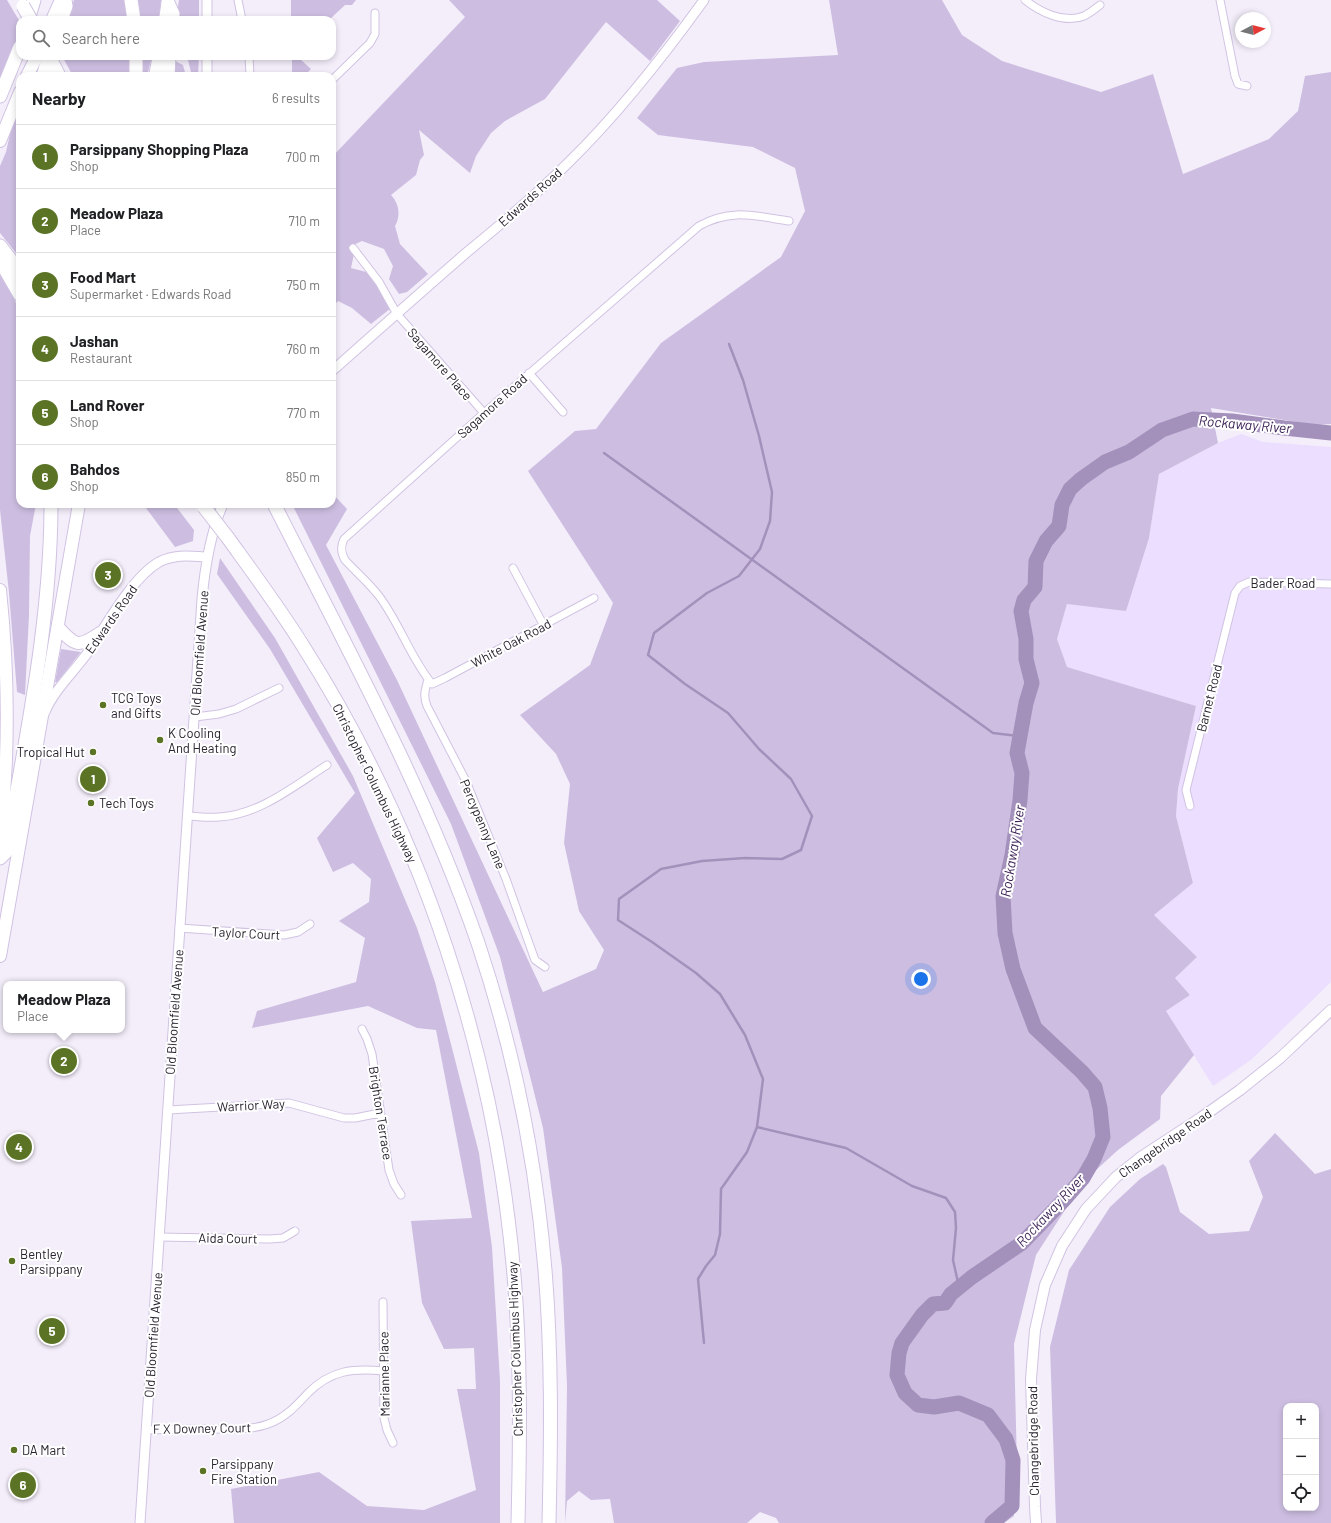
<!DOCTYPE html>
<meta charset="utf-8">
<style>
:root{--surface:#fff;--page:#f2f2f2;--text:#202124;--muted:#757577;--line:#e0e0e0;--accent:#5b7325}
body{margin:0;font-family:Barlow,sans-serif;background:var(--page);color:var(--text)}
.controls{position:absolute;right:12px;bottom:12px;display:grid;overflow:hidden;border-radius:8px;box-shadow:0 2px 6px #0003}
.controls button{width:36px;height:36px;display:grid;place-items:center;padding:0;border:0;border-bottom:1px solid var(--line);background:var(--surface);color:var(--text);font:20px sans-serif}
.compass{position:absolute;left:1235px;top:12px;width:36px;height:36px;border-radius:50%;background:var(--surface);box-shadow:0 2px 6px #0003;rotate:83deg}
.you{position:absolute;left:921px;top:979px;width:14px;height:14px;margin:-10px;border:3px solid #fff;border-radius:50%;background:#1a73e8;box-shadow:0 0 0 6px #1a73e833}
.badge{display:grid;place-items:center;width:26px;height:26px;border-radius:50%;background:var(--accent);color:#fff;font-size:13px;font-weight:700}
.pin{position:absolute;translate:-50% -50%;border:2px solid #fff;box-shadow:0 1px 4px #0006}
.popup{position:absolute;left:3px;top:981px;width:122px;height:52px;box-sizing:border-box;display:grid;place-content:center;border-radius:8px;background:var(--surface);filter:drop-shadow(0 1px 3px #0005);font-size:13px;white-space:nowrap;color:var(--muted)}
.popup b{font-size:15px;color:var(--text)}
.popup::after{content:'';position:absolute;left:50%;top:100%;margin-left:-8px;border:8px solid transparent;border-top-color:var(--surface)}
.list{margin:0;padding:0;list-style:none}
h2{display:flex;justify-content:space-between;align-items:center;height:52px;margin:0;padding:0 16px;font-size:17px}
h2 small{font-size:13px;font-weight:400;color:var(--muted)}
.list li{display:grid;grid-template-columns:26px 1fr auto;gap:12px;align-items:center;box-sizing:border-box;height:64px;padding:0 16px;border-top:1px solid var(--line)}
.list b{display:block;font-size:15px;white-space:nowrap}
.list p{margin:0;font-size:13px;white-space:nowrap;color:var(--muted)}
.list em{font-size:13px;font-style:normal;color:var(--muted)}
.icon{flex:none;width:22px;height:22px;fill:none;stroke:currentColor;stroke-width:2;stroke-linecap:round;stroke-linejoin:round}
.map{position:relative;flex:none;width:1331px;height:1523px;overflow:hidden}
.search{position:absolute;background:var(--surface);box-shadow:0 2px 6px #0003;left:16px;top:16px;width:320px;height:44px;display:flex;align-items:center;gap:10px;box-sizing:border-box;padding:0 14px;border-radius:12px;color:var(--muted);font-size:15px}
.panel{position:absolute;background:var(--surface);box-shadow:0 2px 6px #0003;left:16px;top:72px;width:320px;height:436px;border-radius:12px}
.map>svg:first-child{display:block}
</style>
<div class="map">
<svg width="1331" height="1523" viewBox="0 0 1331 1523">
<rect width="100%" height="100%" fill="#f4eefb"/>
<path fill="#ebdefe" d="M1241 434 1263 442 1331 447V982L1251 1060 1213 1086 1166 1011 1190 995 1175 978 1197 957 1154 915 1193 883 1176 816 1178 789 1196 706 1066 667 1057 639 1067 604 1149 538 1159 474 1218 443Z"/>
<path fill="#cdbee1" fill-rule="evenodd" d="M0 0H7L20 22V37L0 83Z
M74 0H124L128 20H66Z
M136 0H162L159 20H139Z
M179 0H199V20H176Z
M291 0H356L352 5H345L329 20H291Z
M449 0H657L680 21 650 61 606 22 545 99 505 121 491 133 476 156 470 173 419 130 424 155 420 160 416 175 391 195C399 203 401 216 395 226L400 244 428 274 407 292 399 294 389 279 393 266 384 249 362 241 351 246 354 254 351 268 374 274 391 308 371 324 352 308 338 301 332 307V157L465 17Z
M829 0H942L962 35 1002 61 1101 92 1153 74 1183 174 1269 139 1298 111 1305 76 1331 72V424L1315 425 1211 408 1218 443 1159 474 1149 538 1126 611 1067 604 1057 639 1067 667 1196 706 1178 789 1176 816 1193 883 1154 915 1197 957 1175 978 1190 995 1166 1011 1194 1055 1161 1096 1160 1119 1118 1150 1083 1182 1036 1255 1014 1344 1018 1508 1014 1503V1516L1004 1523H779L776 1518 760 1512 747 1523H614L610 1499 591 1500 579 1491 567 1501 565 1523 567 1386 562 1268 543 1128 500 957 451 824 292 504H332V493L347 509 326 545 397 680 543 992 596 969 604 950 579 911 564 843 570 784 556 754 520 715 590 665 613 603 528 471 575 431 596 429 661 343 781 257 805 211 795 168 753 147 658 135 637 118 677 68 704 62 838 55Z
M62 56H131L130 76H73Z
M140 56H152L147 76H141Z
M187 56H199L198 76H192Z
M292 56H299L300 59 311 69 304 76H292Z
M175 61 183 65 186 76H175Z
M20 110V258L0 233V166L6 152 10 134 16 117Z
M0 272 18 307 20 313V504H36L30 536 29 615 25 695 17 692 9 593 0 510Z
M143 504H174L194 530 193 541 175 547Z
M220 558 275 638 353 776 417 928 435 982 479 1153 492 1247 500 1381V1523H234L231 1489 319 1472 367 1506 424 1510 476 1490 457 1389H476L474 1348 444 1349 422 1303 411 1221 472 1218 436 1030 417 1028 368 1006 252 1028 257 1011 356 982 365 938 339 921 369 902 371 879 353 863 333 872 317 838 355 793 270 649 217 574Z
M61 649 81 652 57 682H55Z
M1275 1133 1315 1174 1331 1169V1523H1056L1050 1347 1069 1270 1110 1207 1140 1179 1163 1164 1166 1167 1180 1212 1209 1234 1249 1231 1263 1197 1249 1161ZM1286 1406H1316V1508H1286Z"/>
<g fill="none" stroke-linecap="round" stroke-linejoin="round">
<path stroke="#a391bb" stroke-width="2.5" d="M604 453 993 733 1019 736
M757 1127 846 1148 912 1186 946 1198 955 1212 956 1228 953 1260 959 1287
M704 1343 698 1279 706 1266 715 1255 720 1234 721 1189 747 1152 757 1127 763 1079 745 1035 720 994 696 973 652 942 618 920 619 899 661 869 702 861 745 858 782 859 801 850 812 816 791 779 759 749 728 713 685 684 648 655 654 633 707 593 739 576 760 549 770 521 772 492 759 436 743 380 729 344"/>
<path stroke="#a391bb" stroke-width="15" d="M992 1523 1012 1506 1013 1460 1006 1439 988 1415 959 1403 934 1407 918 1405 905 1393 897 1375 899 1353 902 1343 922 1315 933 1304 945 1303 951 1294 972 1277 1022 1243 1063 1201 1083 1178 1094 1159 1103 1137 1100 1108 1095 1087 1082 1072 1035 1028 1013 969 1005 933 1003 896 1012 855 1020 800 1022 773 1017 753 1026 703 1032 683 1026 659V639L1021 611 1024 600 1035 587 1036 561 1046 541 1059 526 1062 505 1070 489 1081 479 1105 462 1129 452 1162 430 1193 419 1232 421 1284 428 1331 433"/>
<defs>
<path id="minor" d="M238 0 242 20
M1025 0C1040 12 1064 24 1084 16 1090 13 1095 9 1100 5
M1220 0 1235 76 1238 84 1247 86
M249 56 250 76
M332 80 370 43 375 34V13
M353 248 379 282 397 314 484 413
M529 373 563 412
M513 568 544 626
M594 598 445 678 432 684C410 657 400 624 379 596 369 583 356 572 345 560 341 553 340 547 344 539L484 413 699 226C731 208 755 216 789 221
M428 680C425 690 423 696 427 706L466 781 506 879 535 960 545 967
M195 717 219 714 236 709 279 688
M1190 806 1186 790 1235 593 1240 586 1249 582 1331 584
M189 816C199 817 209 818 219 817 259 815 294 786 327 765
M179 928 284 935 298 932 310 924
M362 1029 367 1039 372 1054 389 1170 394 1184 401 1195
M168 1110 289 1103 344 1118H355L380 1113
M159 1237 270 1239 283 1238 295 1231
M383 1302 384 1418 387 1430 393 1443
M147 1430C170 1429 193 1429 217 1429 233 1429 252 1430 268 1424 285 1418 296 1406 308 1393 331 1370 353 1368 384 1371"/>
<path id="tertiary" d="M207 0V20
M207 56V76
M332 371C376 332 421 292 466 253 501 224 536 195 568 163 619 113 663 57 704 0
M45 712C55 688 77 669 91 648 108 622 133 577 159 562 175 554 190 556 207 557
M140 1523 202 599C205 566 210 534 223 504"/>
<path id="secondary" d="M1036 1523 1035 1507 1031 1379 1035 1330 1045 1285 1062 1246 1086 1209 1116 1177 1141 1157 1202 1117 1240 1090 1280 1058 1331 1010"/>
<path id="trunk" d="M52 20 61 0
M165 20 168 0
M27 76 37 56
M155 76 159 56
M0 141 20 92
M0 590C9 674 9 759 0 843
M58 627C75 646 78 648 100 633
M0 956 79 504"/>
<path id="motorway" d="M131 0 134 20
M168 3 173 14 172 20
M28 20 34 0
M61 20 66 6 65 0
M49 56 59 76
M136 56V76
M43 76 49 56
M168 76 169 56
M0 96 20 47
M0 246 20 272
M0 258 2 264 20 295
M274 504C347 648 425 790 478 943 513 1048 536 1159 545 1270 552 1354 551 1439 549 1523
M228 538C254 574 280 609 303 646 423 835 495 1053 514 1275 521 1357 520 1441 518 1523
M0 858 6 852C26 737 51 621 51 504"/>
</defs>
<use href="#minor" stroke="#d0c3e2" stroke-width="9"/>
<use href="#tertiary" stroke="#d0c3e2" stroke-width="11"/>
<use href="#secondary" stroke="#d0c3e2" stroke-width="12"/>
<use href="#trunk" stroke="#d0c3e2" stroke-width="14"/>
<use href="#motorway" stroke="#d0c3e2" stroke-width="15"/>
<use href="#minor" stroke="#fff" stroke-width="7"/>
<use href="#tertiary" stroke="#fff" stroke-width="9"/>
<use href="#secondary" stroke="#fff" stroke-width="10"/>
<use href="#trunk" stroke="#fff" stroke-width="12"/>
<use href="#motorway" stroke="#fff" stroke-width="13"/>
<defs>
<path id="motorway-bridge" d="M23 6 31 20
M204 507 228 538"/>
</defs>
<use href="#motorway-bridge" stroke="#d0c3e2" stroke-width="15" stroke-linecap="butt"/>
<use href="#motorway-bridge" stroke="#fff" stroke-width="13"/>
</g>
<g fill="#5b7325" stroke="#fff" stroke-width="1.5">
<circle cx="103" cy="705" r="4"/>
<circle cx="160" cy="740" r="4"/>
<circle cx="93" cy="752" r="4"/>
<circle cx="91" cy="803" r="4"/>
<circle cx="12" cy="1261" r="4"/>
<circle cx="14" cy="1450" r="4"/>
<circle cx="203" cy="1471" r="4"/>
</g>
<g text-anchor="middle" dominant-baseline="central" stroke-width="4" stroke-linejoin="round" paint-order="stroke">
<g font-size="13" fill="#28232f" stroke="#fff">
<text transform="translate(530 197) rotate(-42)">Edwards Road</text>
<text transform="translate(440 364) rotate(49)">Sagamore Place</text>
<text transform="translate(492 406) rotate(-42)">Sagamore Road</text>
<text x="1283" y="583">Bader Road</text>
<text transform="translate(111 619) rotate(-55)">Edwards Road</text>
<text transform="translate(511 643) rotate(-28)">White Oak Road</text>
<text transform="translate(199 653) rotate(-86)">Old Bloomfield Avenue</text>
<text transform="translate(1209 698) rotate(-76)">Barnet Road</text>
<text transform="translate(375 783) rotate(64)">Christopher Columbus Highway</text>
<text transform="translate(483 824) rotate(67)">Percypenny Lane</text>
<text transform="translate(246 933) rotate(3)">Taylor Court</text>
<text transform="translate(174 1012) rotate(-86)">Old Bloomfield Avenue</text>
<text transform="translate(251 1105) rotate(-3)">Warrior Way</text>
<text transform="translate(381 1113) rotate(81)">Brighton Terrace</text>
<text transform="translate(1165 1143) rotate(-35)">Changebridge Road</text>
<text transform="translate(228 1238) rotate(1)">Aida Court</text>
<text transform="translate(153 1335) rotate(-86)">Old Bloomfield Avenue</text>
<text transform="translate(515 1349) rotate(-92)">Christopher Columbus Highway</text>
<text transform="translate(384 1374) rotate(-91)">Marianne Place</text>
<text transform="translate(202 1428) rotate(-1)">F X Downey Court</text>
<text transform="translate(1033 1441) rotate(-91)">Changebridge Road</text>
</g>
<g font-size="13" fill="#28232f" stroke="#fff" text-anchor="start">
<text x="111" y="698">TCG Toys<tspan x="111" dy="15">and Gifts</tspan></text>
<text x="168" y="733">K Cooling<tspan x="168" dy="15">And Heating</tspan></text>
<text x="85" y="752" text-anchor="end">Tropical Hut</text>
<text x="99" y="803">Tech Toys</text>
<text x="20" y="1254">Bentley<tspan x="20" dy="15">Parsippany</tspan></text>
<text x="22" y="1450">DA Mart</text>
<text x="211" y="1464">Parsippany<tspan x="211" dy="15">Fire Station</tspan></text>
</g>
<g font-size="14" font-style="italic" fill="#391e53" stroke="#fff">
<text transform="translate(1245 424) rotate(5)">Rockaway River</text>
<text transform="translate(1012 851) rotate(-81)">Rockaway River</text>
<text transform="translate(1050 1210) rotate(-47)">Rockaway River</text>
</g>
</g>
</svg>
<div class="controls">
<button>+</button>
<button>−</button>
<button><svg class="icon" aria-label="locate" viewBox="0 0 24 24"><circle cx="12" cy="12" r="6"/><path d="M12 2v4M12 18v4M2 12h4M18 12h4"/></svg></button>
</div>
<svg class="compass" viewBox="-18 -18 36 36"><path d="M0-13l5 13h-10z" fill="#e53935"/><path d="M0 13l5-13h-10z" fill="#757577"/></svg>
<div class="you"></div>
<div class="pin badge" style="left:93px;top:779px">1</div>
<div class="pin badge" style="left:64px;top:1061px">2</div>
<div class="popup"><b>Meadow Plaza</b>Place</div>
<div class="pin badge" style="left:108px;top:575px">3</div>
<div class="pin badge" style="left:19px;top:1147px">4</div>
<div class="pin badge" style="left:52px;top:1331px">5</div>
<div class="pin badge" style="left:23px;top:1485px">6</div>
<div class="search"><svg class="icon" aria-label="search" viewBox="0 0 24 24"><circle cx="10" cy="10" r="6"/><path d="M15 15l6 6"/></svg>Search here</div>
<section class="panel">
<h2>Nearby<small>6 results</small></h2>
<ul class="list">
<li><span class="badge">1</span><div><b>Parsippany Shopping Plaza</b><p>Shop</p></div><em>700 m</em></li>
<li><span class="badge">2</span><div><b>Meadow Plaza</b><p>Place</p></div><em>710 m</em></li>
<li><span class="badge">3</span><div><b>Food Mart</b><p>Supermarket · Edwards Road</p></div><em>750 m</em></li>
<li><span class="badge">4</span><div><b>Jashan</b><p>Restaurant</p></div><em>760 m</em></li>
<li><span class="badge">5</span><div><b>Land Rover</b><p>Shop</p></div><em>770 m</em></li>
<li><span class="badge">6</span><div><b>Bahdos</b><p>Shop</p></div><em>850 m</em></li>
</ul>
</section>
</div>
